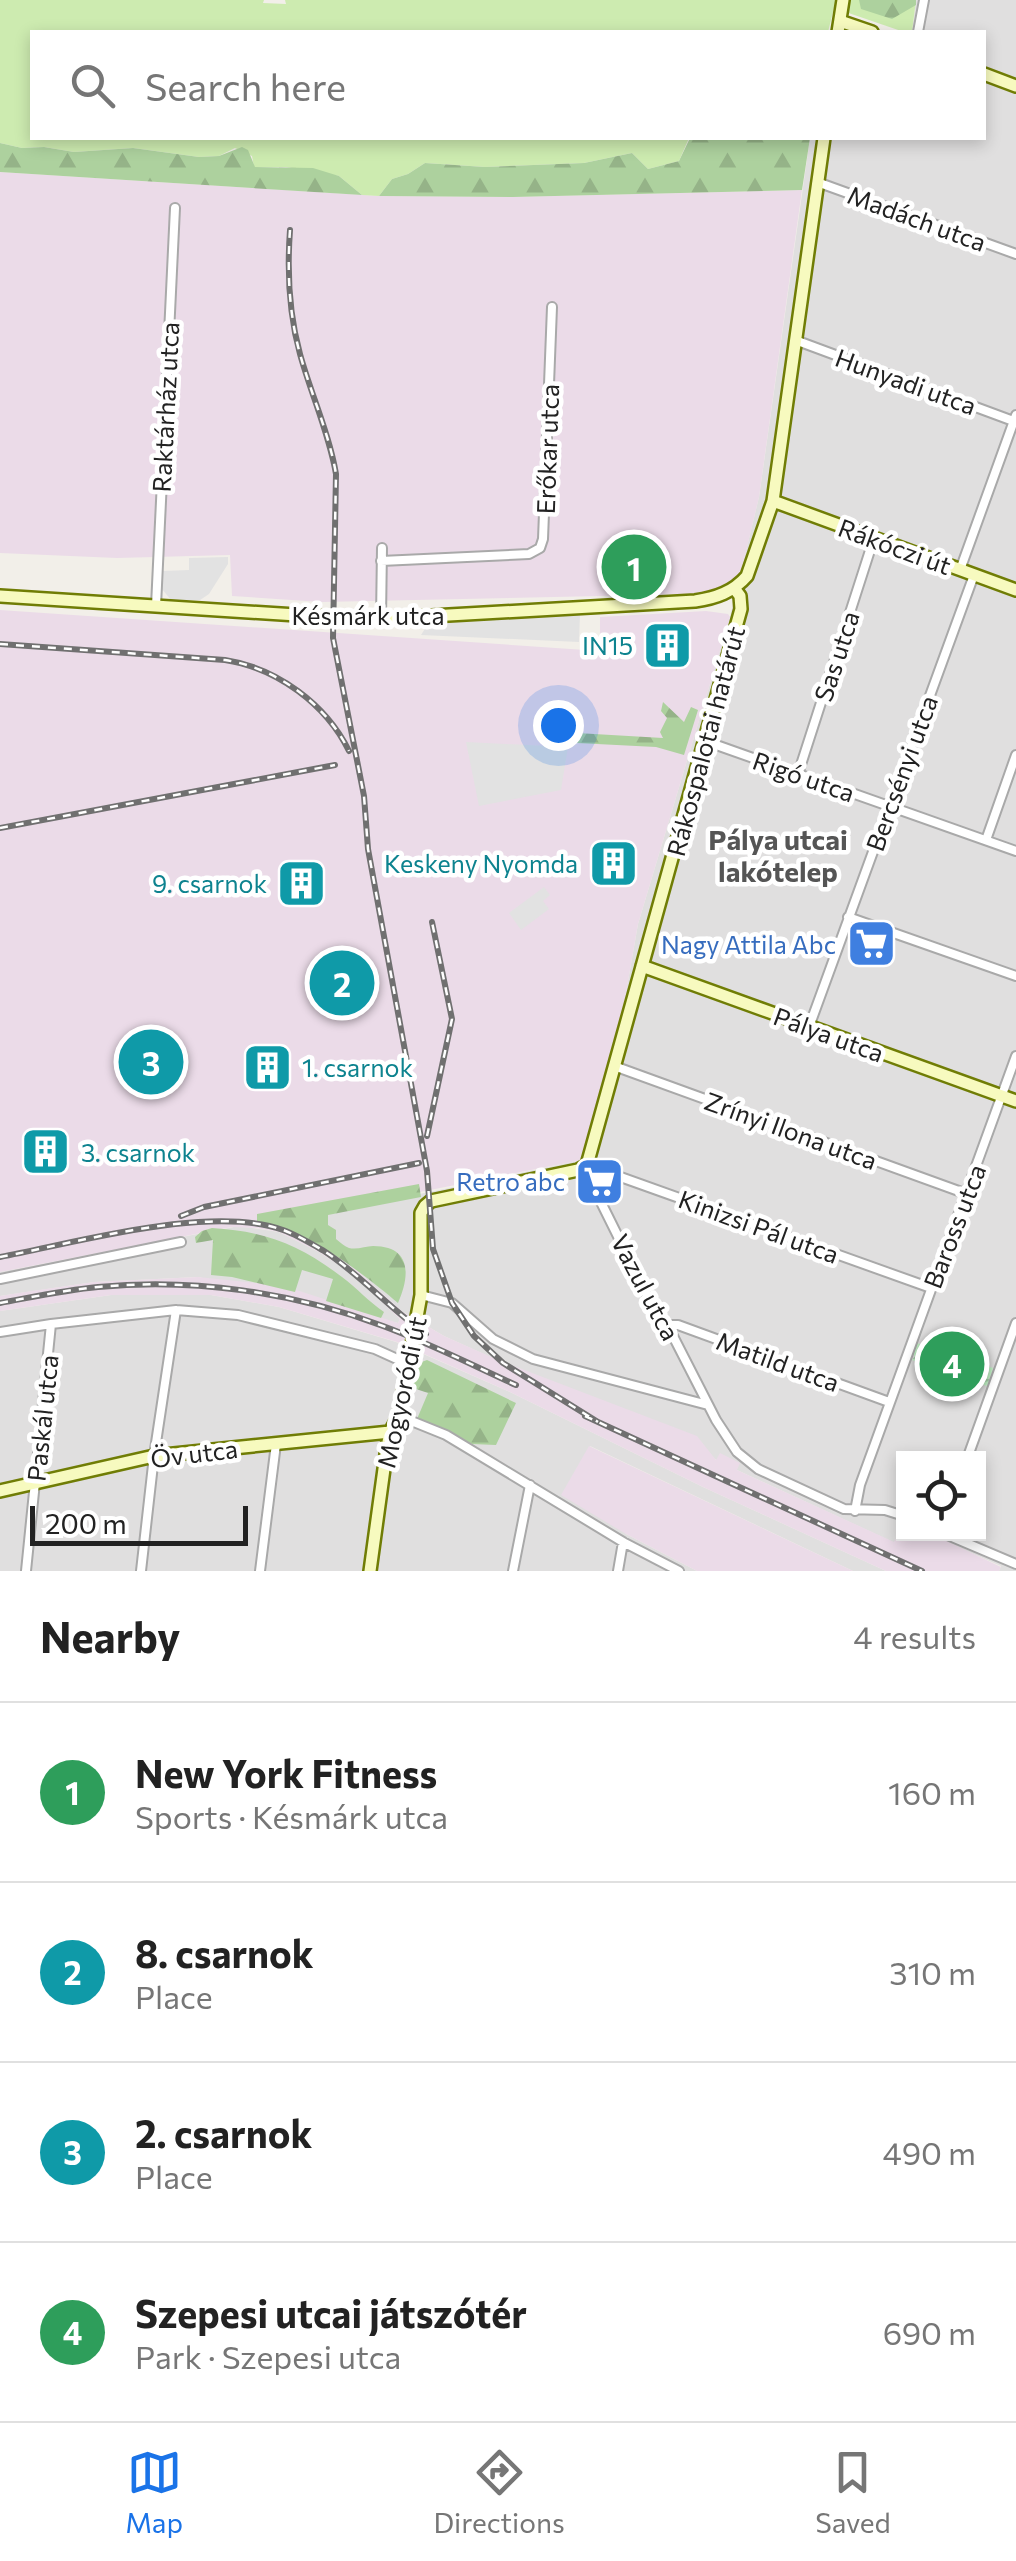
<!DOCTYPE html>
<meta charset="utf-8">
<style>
:root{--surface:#fff;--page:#f6f6f6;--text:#222;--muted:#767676;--line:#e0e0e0;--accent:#1a73e8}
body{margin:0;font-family:Commissioner,sans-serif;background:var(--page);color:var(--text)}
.controls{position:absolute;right:30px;bottom:30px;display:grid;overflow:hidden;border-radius:0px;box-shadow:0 5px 15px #0003}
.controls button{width:90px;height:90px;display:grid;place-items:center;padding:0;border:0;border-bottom:2px solid var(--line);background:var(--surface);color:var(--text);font:50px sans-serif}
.scale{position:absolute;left:30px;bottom:25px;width:218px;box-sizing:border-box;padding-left:10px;border:5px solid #222;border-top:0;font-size:28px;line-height:35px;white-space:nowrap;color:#222;-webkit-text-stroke:8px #fff;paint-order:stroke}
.you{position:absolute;left:558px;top:725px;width:35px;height:35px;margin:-25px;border:8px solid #fff;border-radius:50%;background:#1a73e8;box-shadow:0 0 0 15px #1a73e833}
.badge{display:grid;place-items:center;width:65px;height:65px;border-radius:50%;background:var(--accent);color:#fff;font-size:32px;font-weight:700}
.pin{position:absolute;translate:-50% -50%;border:5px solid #fff;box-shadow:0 2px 10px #0006}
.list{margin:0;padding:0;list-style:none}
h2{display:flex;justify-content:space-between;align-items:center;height:130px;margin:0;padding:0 40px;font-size:42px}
h2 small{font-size:32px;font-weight:400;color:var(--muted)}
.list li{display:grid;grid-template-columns:65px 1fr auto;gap:30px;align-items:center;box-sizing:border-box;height:180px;padding:0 40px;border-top:2px solid var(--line)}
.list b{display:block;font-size:38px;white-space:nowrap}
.list p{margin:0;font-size:32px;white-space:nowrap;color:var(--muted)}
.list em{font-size:32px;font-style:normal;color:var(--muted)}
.icon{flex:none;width:55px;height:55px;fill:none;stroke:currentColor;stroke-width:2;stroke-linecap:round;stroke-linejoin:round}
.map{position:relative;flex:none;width:1016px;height:1571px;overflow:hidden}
.search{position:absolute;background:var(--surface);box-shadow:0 5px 15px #0003;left:30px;right:30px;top:30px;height:110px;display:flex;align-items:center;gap:25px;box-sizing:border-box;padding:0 35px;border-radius:0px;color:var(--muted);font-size:38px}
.sheet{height:850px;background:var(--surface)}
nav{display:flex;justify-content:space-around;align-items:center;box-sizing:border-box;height:140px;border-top:2px solid var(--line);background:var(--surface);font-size:28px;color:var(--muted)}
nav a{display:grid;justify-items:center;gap:5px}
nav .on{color:var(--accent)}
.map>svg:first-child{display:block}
</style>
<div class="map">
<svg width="1016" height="1571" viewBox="0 0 1016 1571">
<defs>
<pattern id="forest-firs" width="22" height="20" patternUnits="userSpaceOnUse" patternTransform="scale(2.5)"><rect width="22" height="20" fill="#add19e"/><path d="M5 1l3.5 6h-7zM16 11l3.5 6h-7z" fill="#95b388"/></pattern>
<pattern id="park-crowns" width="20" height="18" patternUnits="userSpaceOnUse" patternTransform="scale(2.5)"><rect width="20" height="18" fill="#c8facc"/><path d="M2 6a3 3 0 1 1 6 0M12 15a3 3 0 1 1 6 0" fill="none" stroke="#acd6af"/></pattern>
</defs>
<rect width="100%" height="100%" fill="#f2efe9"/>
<path fill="#e0dfdf" d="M916 0H1016V1571H999L1001 1566 928 1534H978V1459H904L903 1527 895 1543 737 1470 720 1454 717 1460 444 1336 403 1312 355 1269 324 1247 264 1222 430 1192 582 1160 621 1021 638 924 730 617 759 497 810 138H984V32H912Z
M239 1226 279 1232 319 1252 351 1273 400 1319 398 1323 198 1277 94 1282 0 1296V1272Z
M111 1295H211L279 1307 396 1342 510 1392 703 1487 886 1571H853L590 1446 626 1534 697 1571H0V1311Z"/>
<path fill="#ebdbe8" d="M0 172 379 196 513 197 802 190 759 497 741 572 732 580 714 590 692 594 322 602 232 596 230 555 117 558 0 553Z
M0 610 600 651V617L706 611 728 614 730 617 638 924 621 1021 582 1160 267 1222 284 1227 324 1247 355 1269 403 1312 444 1336 498 1360 697 1436 716 1460 720 1453 740 1463 737 1470 894 1542 903 1527 904 1534 934 1535 1001 1567 999 1571H886L703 1487 510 1392 397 1342 279 1307 211 1295H111L0 1311V1296L25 1292 94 1282 198 1277 284 1286 398 1323 400 1319 351 1273 319 1252 279 1232 257 1228 232 1227 0 1272Z
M589 1446 853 1571H697L626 1534 561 1495Z"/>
<path fill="#cdebb0" d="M0 0H264L263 3 286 4 285 0H916L912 32H904L834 8 828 32H32V138H689L679 161 648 169 632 153 584 163 485 167 425 163 408 174 392 179 379 196 362 195 339 176 286 167H254L252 156 235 148 219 156 199 157 133 148 74 152 44 147 22 148 0 143Z"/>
<path fill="url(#forest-firs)" d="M859 0H916V5L892 19 861 9Z
M690 138H810L802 190 513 197 379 196 392 179 408 174 425 163 485 167 584 163 632 153 648 169 679 161Z
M0 143 22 148 44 147 74 152 133 148 199 157 219 156 242 147 248 150 255 167 313 168 339 176 362 195 0 172Z
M663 702 684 722 691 707 698 710 684 755 656 747 577 743V733L663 738 660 732 667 718 661 711Z
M419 1184 421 1197 328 1215V1225L336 1230V1239C340 1242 344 1246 349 1248 357 1250 366 1246 373 1246 412 1246 410 1276 398 1303 365 1275 300 1224 257 1222V1214Z
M212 1228C265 1231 300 1245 342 1277 357 1288 369 1302 384 1312L381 1318 326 1301 333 1279 302 1270 295 1292 232 1277 211 1275 213 1240 196 1243 195 1237 202 1231Z
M427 1360 516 1403 496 1445 472 1444 417 1419 428 1393 416 1389 413 1383 416 1364Z"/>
<path fill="url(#park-crowns)" d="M917 1343 993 1368 987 1386 912 1360 915 1356 913 1355Z"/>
<path fill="#e2e2e2" d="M228 557V564L209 594 200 600H171L162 589 163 571 189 570V558Z
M580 614 579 642 421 635 428 624Z
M466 742 568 747 561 790 479 806Z
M544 887 550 895 543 901 549 909 521 930 509 913Z"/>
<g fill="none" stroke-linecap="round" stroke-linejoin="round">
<defs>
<path id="street" d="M918 32 924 0
M817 182 1016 254
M795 340 1016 422
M381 561 529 554 540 548 543 539 552 307
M960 570 1016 415
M156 606 175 208
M381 618 382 548
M705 741 1016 851
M798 774 874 538
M986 840 1016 755
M848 917 1016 976
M809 1027 974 575
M614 1066 967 1194
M587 1165 931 1288
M584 1168 652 1305 672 1334 716 1420 737 1452 758 1469 844 1509 885 1510 904 1516
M0 1279 181 1242
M421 1295 452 1303 493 1339 533 1359 708 1405
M666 1325H678L889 1402
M0 1332 51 1324 176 1310 238 1315 375 1349 408 1364
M399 1416 446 1435 623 1542 679 1571
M967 1459 1016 1323
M855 1511 860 1485 1016 1056
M945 1534 1016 1564
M26 1571 51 1324
M141 1571 154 1456 176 1310
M260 1571 276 1444
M513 1571 530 1485
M618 1571 623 1542"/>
<path id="secondary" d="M840 21 872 32
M838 32 843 0
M984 74 1016 86
M773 501 1016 590
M0 596 343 618 414 617 695 601C716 598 733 592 747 576L773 501 824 138
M642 966 1016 1101
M0 1491 154 1456 390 1432
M370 1571 387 1447 390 1432 399 1416 421 1295V1213L425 1206 431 1201 578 1170 587 1165 741 609 740 596 734 588"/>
</defs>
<use href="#street" stroke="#a9a9a9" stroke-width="12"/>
<use href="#secondary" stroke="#707d05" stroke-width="16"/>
<use href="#street" stroke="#fff" stroke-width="8"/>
<use href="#secondary" stroke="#f7fabf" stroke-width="11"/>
<defs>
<path id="rail" d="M290 230C287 271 289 314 300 354 311 394 329 433 336 474L333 638 364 796 368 849 427 1171 433 1249 452 1303 474 1336 503 1363 598 1422
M0 644 225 660C277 668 326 704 349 751
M0 828 335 765
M427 1136 452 1019 432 922
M181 1216 204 1207 419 1163
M0 1257C76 1243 210 1204 283 1230 297 1235 312 1244 324 1251 361 1275 390 1309 426 1334
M0 1303C33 1297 65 1290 98 1287 194 1278 293 1292 383 1326 429 1343 472 1365 516 1385
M585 1416 922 1571"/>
</defs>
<use href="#rail" stroke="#707070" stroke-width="6"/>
<use href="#rail" stroke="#fff" stroke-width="2.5" stroke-dasharray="8" stroke-linecap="butt"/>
</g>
<defs>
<symbol id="building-square" viewBox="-11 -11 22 22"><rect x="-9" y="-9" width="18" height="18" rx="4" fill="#0f9aa8" stroke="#fff"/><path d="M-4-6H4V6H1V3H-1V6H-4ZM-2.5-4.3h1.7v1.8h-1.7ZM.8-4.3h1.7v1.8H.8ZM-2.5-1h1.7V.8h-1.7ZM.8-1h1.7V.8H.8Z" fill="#fff"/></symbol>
<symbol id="supermarket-square" viewBox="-11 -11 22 22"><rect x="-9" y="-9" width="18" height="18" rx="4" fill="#3f7fe0" stroke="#fff"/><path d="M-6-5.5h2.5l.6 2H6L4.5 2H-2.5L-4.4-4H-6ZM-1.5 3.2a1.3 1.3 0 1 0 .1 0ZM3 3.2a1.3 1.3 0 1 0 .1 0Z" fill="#fff"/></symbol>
</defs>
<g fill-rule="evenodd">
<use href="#building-square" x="640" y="618" width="55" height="55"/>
<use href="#building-square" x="586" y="836" width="55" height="55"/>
<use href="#building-square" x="274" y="856" width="55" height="55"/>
<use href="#supermarket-square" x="844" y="916" width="55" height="55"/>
<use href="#building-square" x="240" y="1040" width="55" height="55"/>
<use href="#building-square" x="18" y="1124" width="55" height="55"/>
<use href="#supermarket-square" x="572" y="1154" width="55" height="55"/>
</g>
<g text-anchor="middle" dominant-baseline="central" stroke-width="9" stroke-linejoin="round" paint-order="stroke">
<g font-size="25" fill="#222" stroke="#fff">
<text transform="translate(917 218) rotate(20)">Madách utca</text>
<text transform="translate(906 381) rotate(20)">Hunyadi utca</text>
<text transform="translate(165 407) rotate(-87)">Raktárház utca</text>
<text transform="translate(547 449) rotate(-88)">Erőkar utca</text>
<text transform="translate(895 546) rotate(20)">Rákóczi út</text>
<text x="368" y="615">Késmárk utca</text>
<text transform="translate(836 656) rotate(-72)">Sas utca</text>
<text transform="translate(705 741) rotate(-75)">Rákospalotai határút</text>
<text transform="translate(901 773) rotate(-70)">Bercsényi utca</text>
<text transform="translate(804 776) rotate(19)">Rigó utca</text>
<text transform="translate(829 1034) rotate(20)">Pálya utca</text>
<text transform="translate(791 1130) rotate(20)">Zrínyi Ilona utca</text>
<text transform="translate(759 1226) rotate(20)">Kinizsi Pál utca</text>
<text transform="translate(954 1226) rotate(-69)">Baross utca</text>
<text transform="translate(646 1287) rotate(62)">Vazul utca</text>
<text transform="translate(778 1361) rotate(20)">Matild utca</text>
<text transform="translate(401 1392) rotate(-78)">Mogyoródi út</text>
<text transform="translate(42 1418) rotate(-84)">Paskál utca</text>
<text transform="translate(194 1453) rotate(-7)">Öv utca</text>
</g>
<g font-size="25" fill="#0d838f" stroke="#fff" text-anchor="end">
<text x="633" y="645">IN15</text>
<text x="578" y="863">Keskeny Nyomda</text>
<text x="267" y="883">9. csarnok</text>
<text x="302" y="1067" text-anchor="start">1. csarnok</text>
<text x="81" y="1152" text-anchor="start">3. csarnok</text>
</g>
<g font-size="25" fill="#366cbe" stroke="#fff" text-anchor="end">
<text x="836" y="944">Nagy Attila Abc</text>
<text x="565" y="1181">Retro abc</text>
</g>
<g font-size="28" font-weight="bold" fill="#555" stroke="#fff">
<text x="778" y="839">Pálya utcai<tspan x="778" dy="32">lakótelep</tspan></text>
</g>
</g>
</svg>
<div class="controls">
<button><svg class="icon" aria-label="locate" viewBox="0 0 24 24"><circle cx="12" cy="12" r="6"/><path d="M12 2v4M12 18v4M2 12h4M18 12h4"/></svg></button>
</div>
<div class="scale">200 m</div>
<div class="you"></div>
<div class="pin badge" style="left:634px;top:567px;background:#2e9e5b">1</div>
<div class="pin badge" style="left:342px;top:983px;background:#0f9aa8">2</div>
<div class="pin badge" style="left:151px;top:1062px;background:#0f9aa8">3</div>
<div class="pin badge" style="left:952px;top:1364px;background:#2e9e5b">4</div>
<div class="search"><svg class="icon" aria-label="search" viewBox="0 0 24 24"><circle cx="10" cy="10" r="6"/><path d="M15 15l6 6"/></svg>Search here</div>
</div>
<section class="sheet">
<h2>Nearby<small>4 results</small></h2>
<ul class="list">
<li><span class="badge" style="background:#2e9e5b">1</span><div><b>New York Fitness</b><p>Sports · Késmárk utca</p></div><em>160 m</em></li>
<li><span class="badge" style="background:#0f9aa8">2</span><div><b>8. csarnok</b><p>Place</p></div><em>310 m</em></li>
<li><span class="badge" style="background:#0f9aa8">3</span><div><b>2. csarnok</b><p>Place</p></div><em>490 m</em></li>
<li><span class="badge" style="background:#2e9e5b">4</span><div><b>Szepesi utcai játszótér</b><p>Park · Szepesi utca</p></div><em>690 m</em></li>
</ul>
</section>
<nav>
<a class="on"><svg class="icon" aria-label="map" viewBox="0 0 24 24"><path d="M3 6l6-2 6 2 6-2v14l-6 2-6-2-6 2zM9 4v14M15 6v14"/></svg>Map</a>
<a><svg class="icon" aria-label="directions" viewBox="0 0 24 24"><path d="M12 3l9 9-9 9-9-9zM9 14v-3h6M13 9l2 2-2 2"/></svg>Directions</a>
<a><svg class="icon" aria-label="saved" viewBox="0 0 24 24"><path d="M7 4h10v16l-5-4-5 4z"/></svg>Saved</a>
</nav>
